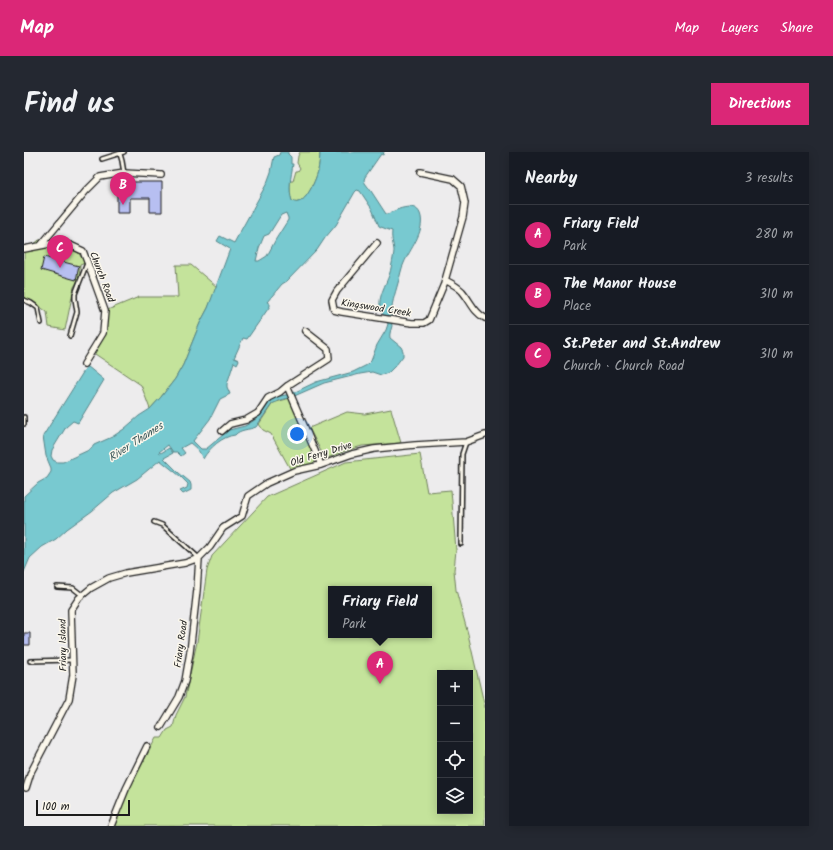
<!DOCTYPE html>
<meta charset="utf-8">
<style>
:root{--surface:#171b24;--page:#242831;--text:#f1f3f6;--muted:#9ea1a6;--line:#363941;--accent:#db2777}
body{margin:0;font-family:Kalam,sans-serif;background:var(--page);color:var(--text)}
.controls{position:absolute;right:12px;bottom:12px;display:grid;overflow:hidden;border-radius:0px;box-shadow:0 2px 10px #0003}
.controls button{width:36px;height:36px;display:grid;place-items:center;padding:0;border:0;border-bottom:1px solid var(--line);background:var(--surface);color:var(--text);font:20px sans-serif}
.scale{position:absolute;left:12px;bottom:10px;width:94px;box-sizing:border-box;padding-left:4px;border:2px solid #1c1c1c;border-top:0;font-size:11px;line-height:14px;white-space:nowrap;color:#1c1c1c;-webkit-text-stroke:3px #fbf7ec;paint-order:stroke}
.you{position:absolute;left:273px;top:282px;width:14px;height:14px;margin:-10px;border:3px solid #fff;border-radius:50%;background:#1a73e8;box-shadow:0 0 0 6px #1a73e833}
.badge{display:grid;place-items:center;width:26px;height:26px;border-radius:50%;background:var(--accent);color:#fff;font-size:13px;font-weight:700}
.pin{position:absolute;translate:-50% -33px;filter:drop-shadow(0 1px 2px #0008)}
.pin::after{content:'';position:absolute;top:21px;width:14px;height:12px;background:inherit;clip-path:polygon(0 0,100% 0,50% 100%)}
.popup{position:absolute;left:304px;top:434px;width:104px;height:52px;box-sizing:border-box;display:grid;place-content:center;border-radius:0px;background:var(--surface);filter:drop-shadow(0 1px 3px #0005);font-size:13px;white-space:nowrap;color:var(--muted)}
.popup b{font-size:15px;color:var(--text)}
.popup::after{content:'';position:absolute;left:50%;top:100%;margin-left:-8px;border:8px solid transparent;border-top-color:var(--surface)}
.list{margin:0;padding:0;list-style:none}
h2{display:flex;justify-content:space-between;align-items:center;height:52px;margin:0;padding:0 16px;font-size:17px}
h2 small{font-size:13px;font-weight:400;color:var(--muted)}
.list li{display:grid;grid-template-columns:26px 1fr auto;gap:12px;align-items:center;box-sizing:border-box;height:60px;padding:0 16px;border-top:1px solid var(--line)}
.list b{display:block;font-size:15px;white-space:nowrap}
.list p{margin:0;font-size:13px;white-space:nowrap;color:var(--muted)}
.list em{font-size:13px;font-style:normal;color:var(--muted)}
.icon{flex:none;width:22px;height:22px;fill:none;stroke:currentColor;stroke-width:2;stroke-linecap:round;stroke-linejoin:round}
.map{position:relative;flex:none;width:461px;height:674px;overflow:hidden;border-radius:0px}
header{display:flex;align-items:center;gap:24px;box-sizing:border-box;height:56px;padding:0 20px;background:var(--accent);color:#fff}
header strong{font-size:19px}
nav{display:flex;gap:22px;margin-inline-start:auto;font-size:14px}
.intro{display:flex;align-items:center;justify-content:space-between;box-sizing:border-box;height:96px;padding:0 24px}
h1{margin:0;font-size:28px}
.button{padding:10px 18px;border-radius:0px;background:var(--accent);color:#fff;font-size:14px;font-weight:700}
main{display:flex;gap:24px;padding:0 24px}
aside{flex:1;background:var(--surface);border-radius:0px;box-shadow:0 2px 10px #0003}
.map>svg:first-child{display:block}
</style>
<header>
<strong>Map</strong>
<nav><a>Map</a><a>Layers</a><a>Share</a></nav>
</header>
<div class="intro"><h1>Find us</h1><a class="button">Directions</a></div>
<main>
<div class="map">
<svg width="461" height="674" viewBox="0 0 461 674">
<rect width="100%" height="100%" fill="#edeced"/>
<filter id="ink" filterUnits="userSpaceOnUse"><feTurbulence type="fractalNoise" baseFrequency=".025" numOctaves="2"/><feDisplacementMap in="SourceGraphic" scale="8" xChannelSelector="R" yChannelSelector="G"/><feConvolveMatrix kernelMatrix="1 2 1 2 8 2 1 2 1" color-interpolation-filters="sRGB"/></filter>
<g filter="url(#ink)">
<path fill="#c4e39b" stroke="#70805c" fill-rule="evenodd" d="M276 0H296C296 6 295 13 294 19 292 27 283 49 274 50 272 51 271 50 268 49L266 43V29H269L272 19H274L276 16 273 11 274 4Z
M15 88 46 91 54 100 61 111 56 113C56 121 55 128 50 135L41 178 25 175 23 160 7 148 0 147V101Z
M152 113H167L193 135 184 156 176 171 159 213 151 227 137 245 126 257 117 233 68 200 79 181 81 159 115 145H154Z
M266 246 294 302 296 303 298 309 269 322 247 282 239 278 235 272 249 251Z
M367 257 377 291 338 294 321 299 301 307 285 276 323 260 341 262Z
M396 302 403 340 427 338 432 398 430 418 432 438 444 482 461 556V674H91C99 643 117 615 132 586H138L143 578 149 575 152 563 161 545 173 490 183 418 188 404 243 345 322 310ZM307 437H405V483H307ZM416 521H446V659H416Z"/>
<path fill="#78c9d0" stroke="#538488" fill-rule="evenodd" d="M256 0H264V2L267 5V12H269C267 25 264 37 268 49 271 50 272 51 274 50 283 49 292 27 294 19 295 13 296 6 296 0H360L359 3 357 2 341 25 340 28 341 31 347 39 362 62H364C373 57 394 48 397 65 400 81 386 97 380 111 377 117 376 125 374 131 371 142 367 153 367 165 366 168 368 171 368 174 367 178 365 182 366 186L377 195 379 199V204L372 213 365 220 361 222 357 223 348 220 336 222 300 231 268 245 256 248 248 252 232 275C225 278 216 277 211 283 199 284 185 296 179 307L178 306C176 299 172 296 166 291L157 296 161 301 157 304 153 300H149L144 293 135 300 137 301 145 296 149 301 140 306 155 321 166 330 167 333V338L159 342 156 339 163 336 164 332 156 324 136 308 113 327 89 341 68 359 43 377 32 387 18 395 6 406 0 420V344L14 331 23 326 27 320V316L22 304 19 284 63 214 80 228 54 271 49 269 42 275 28 298 27 304 29 308 33 310H39L67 297 70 293 88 285 100 277 115 264 126 257 137 245 151 227 159 213 176 171 184 156 206 97 193 89 196 84 210 91 243 31 247 20 250 5 255 3ZM333 38 336 39 348 57 355 74 357 75 368 79C367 86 369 91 370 98 370 102 368 112 367 116 365 129 352 145 357 158 359 163 362 168 364 172L362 178 353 193 347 209 343 213 329 220 292 230 267 242 251 245 245 248 233 266 229 269 221 274 205 278 182 297H177L169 289 186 267 196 247 206 242 203 235V232L210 210 213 212 215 208 210 206 219 186 223 187 246 154V152L243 150 258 132 263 129 293 98 301 86 312 73 331 40ZM262 61 264 66V68L252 87 243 104 235 109H232L235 96 240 84 245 82 257 63Z"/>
<path fill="#b7bff1" stroke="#1c1c1c" d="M93 30H138V60H126V46H106V61H93Z
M20 105 55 114 52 128 17 118Z
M0 481H6V493H0Z"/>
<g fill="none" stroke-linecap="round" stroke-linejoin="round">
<defs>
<path id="service" d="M96 2 98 9 100 21
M78 7 100 0
M0 148 7 151 14 156 17 171
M46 184 53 160 51 147V142L63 111
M0 265V272
M130 370 138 373 175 406
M437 392 438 302 442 290
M33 435 49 436 58 443
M6 509 49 508"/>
<path id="minor" d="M353 91 313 139 308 148 310 158 318 160 388 171H400L405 168 420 132 439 65 441 51 437 34 429 27 396 20
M17 93 62 39 76 25 100 21 137 23
M0 97 31 91 46 93 59 99 64 112 81 159 79 181 60 212
M421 128C427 131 433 134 438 139 446 148 450 161 461 166
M263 234 305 207 304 197 281 179
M198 279 206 272 222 268 234 261 244 246 256 240 263 234 297 313
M137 575 155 545 161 529 166 500 173 438 175 406
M2 636 7 620 45 547 49 523 47 458 55 446 67 436 85 426 102 421 161 411 175 406 186 395 199 376 218 364 224 344 243 331 270 319 297 313 328 302 350 297 391 293 442 290 461 283
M87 674 102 637 123 594"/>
</defs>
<use href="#service" stroke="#1c1c1c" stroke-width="6"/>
<use href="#minor" stroke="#1c1c1c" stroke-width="8"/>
<use href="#service" stroke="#fbf7ec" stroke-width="3"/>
<use href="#minor" stroke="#fbf7ec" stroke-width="5.5"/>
</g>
</g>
<g text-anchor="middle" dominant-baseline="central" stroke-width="3" stroke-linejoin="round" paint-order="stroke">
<g font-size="10" fill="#1c1c1c" stroke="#fbf7ec">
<text transform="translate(78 125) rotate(69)">Church Road</text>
<text transform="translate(352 156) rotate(9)">Kingswood Creek</text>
<text transform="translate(297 302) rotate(-17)">Old Ferry Drive</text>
<text transform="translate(157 492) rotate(-82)">Friary Road</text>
<text transform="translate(39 493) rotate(-91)">Friary Island</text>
</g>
<g font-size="11" font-style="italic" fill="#3c595b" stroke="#fbf7ec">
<text transform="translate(112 290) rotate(-33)">River Thames</text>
</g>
</g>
</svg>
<div class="controls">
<button>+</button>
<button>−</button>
<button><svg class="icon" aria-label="locate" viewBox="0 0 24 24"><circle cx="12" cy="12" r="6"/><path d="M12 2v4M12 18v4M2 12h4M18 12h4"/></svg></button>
<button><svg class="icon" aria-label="layers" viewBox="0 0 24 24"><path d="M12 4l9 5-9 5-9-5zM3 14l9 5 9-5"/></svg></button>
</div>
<div class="scale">100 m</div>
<div class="you"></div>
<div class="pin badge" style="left:356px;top:532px">A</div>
<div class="popup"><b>Friary Field</b>Park</div>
<div class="pin badge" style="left:99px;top:53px">B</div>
<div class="pin badge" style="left:36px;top:116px">C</div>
</div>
<aside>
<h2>Nearby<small>3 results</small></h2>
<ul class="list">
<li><span class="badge">A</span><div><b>Friary Field</b><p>Park</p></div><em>280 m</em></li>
<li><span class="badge">B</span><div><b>The Manor House</b><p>Place</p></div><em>310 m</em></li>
<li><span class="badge">C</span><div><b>St.Peter and St.Andrew</b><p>Church · Church Road</p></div><em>310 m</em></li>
</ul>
</aside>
</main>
